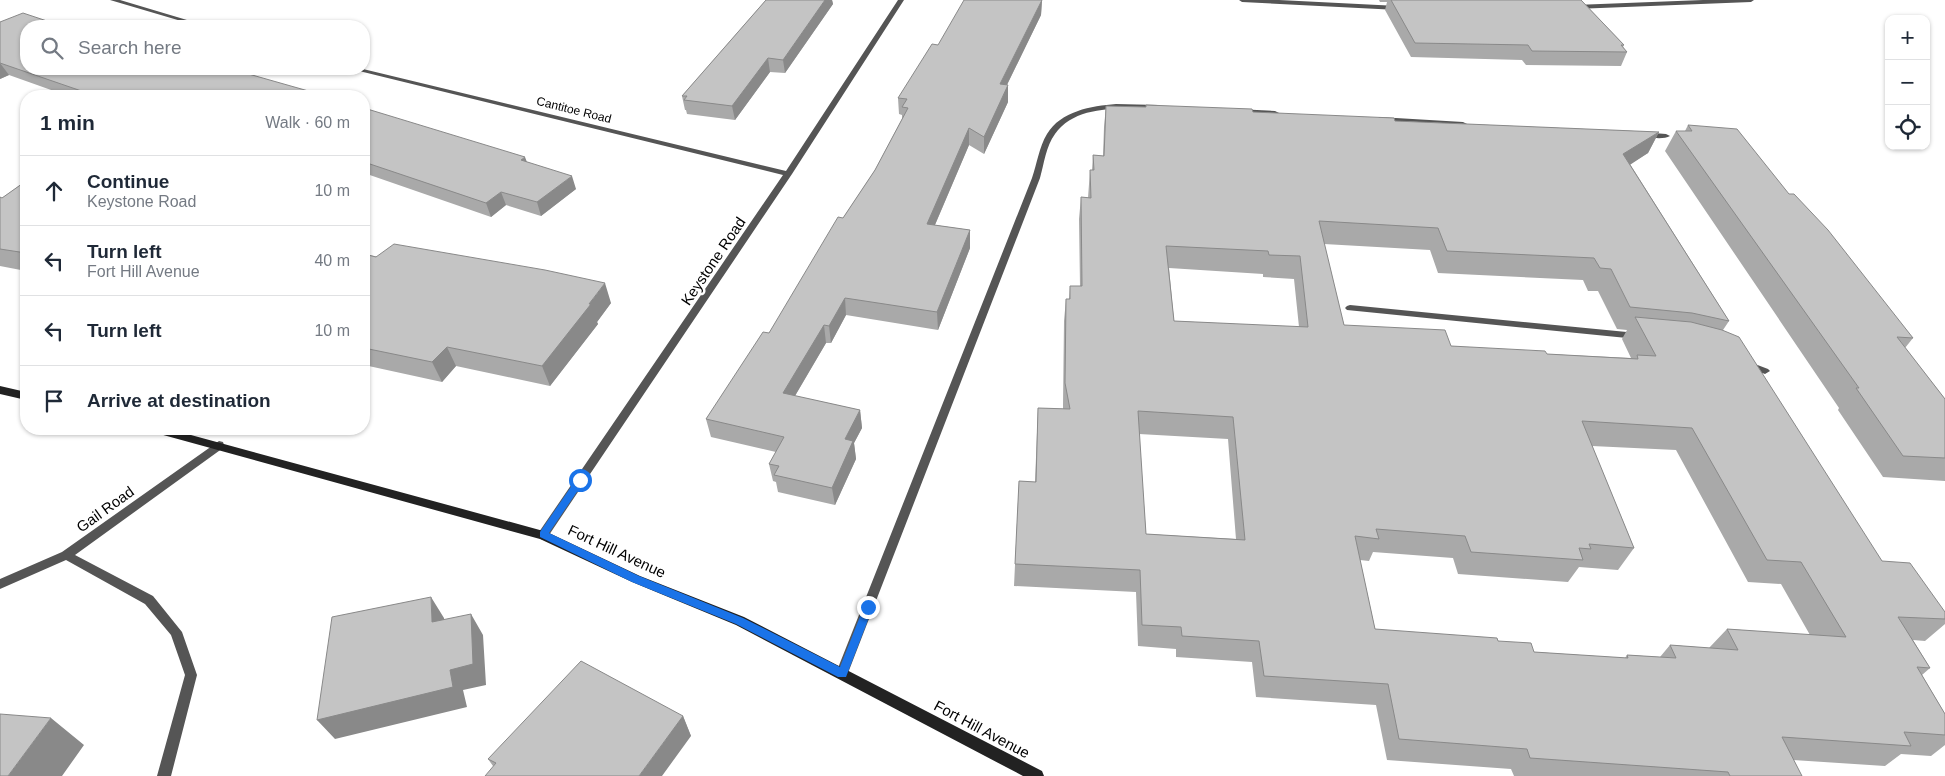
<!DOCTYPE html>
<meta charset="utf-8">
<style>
:root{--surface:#fff;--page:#f6f6f7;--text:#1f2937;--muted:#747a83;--line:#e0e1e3}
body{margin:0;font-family:Helvetica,sans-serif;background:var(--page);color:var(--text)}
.controls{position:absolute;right:15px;top:15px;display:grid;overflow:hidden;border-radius:10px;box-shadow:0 1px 4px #0004}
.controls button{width:45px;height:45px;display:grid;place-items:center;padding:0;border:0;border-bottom:1px solid var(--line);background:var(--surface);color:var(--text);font:25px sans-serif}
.stop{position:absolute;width:15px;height:15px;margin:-11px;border:4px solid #1a73e8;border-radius:50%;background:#fff}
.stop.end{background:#1a73e8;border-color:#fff;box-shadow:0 1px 5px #0008}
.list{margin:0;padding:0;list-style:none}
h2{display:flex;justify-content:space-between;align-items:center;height:65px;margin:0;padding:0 20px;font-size:21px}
h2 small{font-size:16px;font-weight:400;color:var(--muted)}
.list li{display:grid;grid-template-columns:32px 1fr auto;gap:15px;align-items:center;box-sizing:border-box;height:70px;padding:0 20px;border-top:1px solid var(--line)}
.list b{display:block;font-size:19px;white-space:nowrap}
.list p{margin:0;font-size:16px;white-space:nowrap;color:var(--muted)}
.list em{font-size:16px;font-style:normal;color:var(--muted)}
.icon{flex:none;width:28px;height:28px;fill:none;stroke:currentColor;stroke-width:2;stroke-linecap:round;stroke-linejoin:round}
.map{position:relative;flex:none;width:1945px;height:776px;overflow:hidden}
.search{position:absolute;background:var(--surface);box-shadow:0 1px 4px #0004;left:20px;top:20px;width:350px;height:55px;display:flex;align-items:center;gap:12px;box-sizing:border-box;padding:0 18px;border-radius:20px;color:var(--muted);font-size:19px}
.panel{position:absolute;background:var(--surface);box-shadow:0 1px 4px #0004;left:20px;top:90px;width:350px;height:345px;border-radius:20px}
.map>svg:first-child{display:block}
</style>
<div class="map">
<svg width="1945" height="776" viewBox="0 0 1945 776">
<rect width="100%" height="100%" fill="#fff"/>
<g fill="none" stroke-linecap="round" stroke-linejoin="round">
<path fill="#555" fill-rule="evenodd" d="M1350 305 1637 333 1642 336 1637 339 1347 310 1345 308 1347 306Z
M1747 361 1768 369 1770 371 1765 374 1744 366 1742 364Z"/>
<path fill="#555" fill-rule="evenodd" d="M110 0H120L207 26H198Z
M898 0H904L792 174 547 538 543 540 539 538 537 535 539 532 783 175 351 69H363L786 171Z
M1239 0H1279L1398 6 1401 8 1398 10 1242 2Z
M1703 0H1754L1751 2 1575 9 1572 7 1575 5Z
M1116 104 1158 105 1162 107 1158 109C1125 109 1077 103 1055 134 1046 146 1044 164 1040 178L848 673 846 677 842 679 838 677 836 673 1032 178C1037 164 1039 147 1047 134 1061 111 1091 106 1116 104Z
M1237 109 1275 111 1279 113 1275 115 1240 113 1236 111Z
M1379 117 1463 122 1467 124 1463 126 1382 121 1378 119Z
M1641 132 1666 134 1670 136C1663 140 1647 138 1640 134Z
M219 441 223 442 224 445 223 448 75 555 153 596 182 632 197 675 171 776H157L185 675 171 635 145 604 66 560 0 589V579L62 552Z"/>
<path fill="#222" fill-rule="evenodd" d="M0 386 26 392V400L0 394Z
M151 429H169L547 532 640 576 744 617 1042 771 1044 776H1023L736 625 632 582 540 539 156 433 152 432Z"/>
</g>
<path fill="#a9a9a9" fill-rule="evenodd" d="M766 0H832L833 4 785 73 770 72 735 120 687 114 686 110H685L682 96Z
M1042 0 1041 15 1007 85 1008 102 984 154 969 145 935 225 970 230V248L938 330 846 315 831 343H826L795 396 860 410 862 428 854 443 856 459 835 505 778 492 776 482 773 481 769 464 776 452 711 437 706 419 769 333 843 218 875 170 902 119V115L899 114 898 98 938 45Z
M1379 0H1581L1624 45 1623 47 1627 52 1621 66 1526 65 1522 60 1411 57 1385 10 1387 2H1380Z
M0 22 26 26 326 96H68L9 75 0 79Z
M1106 106 1253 112 1395 121 1659 132 1648 153 1630 164 1729 321 1723 330 1882 561 1945 612V624L1925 641 1913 640 1930 668 1922 675 1945 714V745L1931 756 1901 754 1885 766 1793 760 1802 776H1514L1511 769 1387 760 1376 705 1256 697 1252 662 1176 657V649L1138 646 1136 592 1014 586 1019 481 1035 482 1038 408 1063 409V405L1064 321 1066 299H1069L1070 286H1080L1079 219 1081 197 1088 198 1090 170H1092L1093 155 1103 156 1104 127ZM1324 244 1430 250 1438 273 1583 280 1588 291H1598L1617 329 1627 330 1622 339 1631 358 1547 354 1451 346 1344 325ZM1169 268 1263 274V277L1294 279 1299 327 1174 321ZM1139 434 1228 439 1236 539 1146 534ZM1592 446 1676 450 1748 582 1781 584 1810 635 1727 629 1709 648 1670 645 1660 657 1627 655 1625 658 1534 652 1498 641 1375 629 1360 560 1369 561 1373 552 1453 558 1458 574 1568 582 1579 567 1618 570 1634 548Z
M364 108 527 162 576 189 541 216 506 205 491 217 364 173Z
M1688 125 1789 194 1913 338 1905 348 1945 399V481L1883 477 1838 410 1839 408 1665 151 1676 131H1685Z
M26 181V271L0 266V197L2 198Z
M364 254 611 303 597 322 598 324 550 386 456 366 442 382 364 365Z
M683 716 691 736 493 766 488 759Z"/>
<path fill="#898989" d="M825 0H832L833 4 785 73 783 60Z
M1042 0 1041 15 999 101 1000 84Z
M768 58 770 72 735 120 732 106Z
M0 63 9 75 0 79Z
M1008 85V102L984 154V137Z
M969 128V145L928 241 927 224Z
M1659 132 1648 153 1613 176 1623 154Z
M525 157 530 170 521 160Z
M572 176 576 189 541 216 537 202Z
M501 192 506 205 491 217 486 203Z
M970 230V248L938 330 937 312Z
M605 283 611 303 597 322 598 324 550 386 542 366Z
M845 298 846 315 831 343 829 326Z
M824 325 826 343 786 411 783 393Z
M447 347 456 366 442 382 432 362Z
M860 410 862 428 854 443 856 459 835 505 832 488 845 439Z
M431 597 444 618 446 643 432 622Z
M471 614 483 635 486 685 463 690 467 707 335 739 317 720 450 670Z
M683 716 691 736 662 776H639Z
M51 718 84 745 62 776H8Z"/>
<path fill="#c4c4c4" stroke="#898989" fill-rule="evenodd" d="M766 0H825L783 60 768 58 732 106 684 100 687 96H682Z
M964 0H1042L1000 84 1008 85 984 137 969 128 927 224 970 230 937 312 845 298 829 326 824 325 783 393 860 410 845 439 853 441 832 488 774 475 779 466 769 464 784 437 706 419 763 332 769 333 838 217 843 218 875 170 908 108 902 107 907 99 898 98 932 44 938 45Z
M1391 0H1581L1624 45H1621L1627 52 1532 51 1528 45 1415 43Z
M23 13 62 26H26V69H231L326 96H96L0 63V22Z
M1146 105 1252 109 1253 112 1394 118 1395 121 1659 132 1623 154 1729 321 1692 313 1630 307 1611 269 1600 268 1594 258 1447 251 1438 228 1319 221 1344 325 1445 330 1451 346 1545 351 1547 354 1638 359 1637 355 1656 356 1635 317 1691 322 1722 330 1739 337 1882 561 1910 563 1945 612V619L1898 617 1930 668 1917 667 1945 714V735L1904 732 1911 746 1782 737 1802 776H1730L1728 772 1530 758 1527 749 1399 739 1388 684 1264 676 1259 641 1182 636 1181 627 1142 625 1140 570 1015 564 1019 481 1036 482 1038 408 1070 409 1065 383 1066 299H1070V286H1082L1081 197 1091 198 1090 170H1094L1093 155 1104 156 1106 106 1146 107ZM1166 246 1268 251 1269 255 1300 256 1308 327 1174 321ZM1138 411 1233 417 1245 540 1146 534ZM1582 421 1692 428 1767 560 1801 562 1846 637 1727 629 1738 650 1670 645 1676 658 1627 655 1628 658 1534 652 1531 643 1498 641 1497 638 1375 629 1355 536 1379 539 1376 529 1465 536 1471 552 1583 560 1579 548 1591 549 1589 544 1634 548Z
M364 108 525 157 521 160 572 176 537 202 501 192 486 203 364 162Z
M1688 125 1737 129 1789 194H1794L1828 230 1913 338 1897 337 1945 399V458L1903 456 1856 388H1859L1676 131H1692Z
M26 181V253L0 249V197L2 198Z
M394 244 545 270 605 283 589 304H591L542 366 447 347 432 362 364 348V254L376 257Z
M431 597 432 622 471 614 473 664 450 670 453 687 317 720 332 617Z
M581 661 683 716 639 776H485L496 763 488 759Z
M0 714 51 718 8 776H0Z"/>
<path fill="#1a73e8" d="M580 477 583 478V483L549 533 639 576 743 618 840 667 865 604H872L873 607 846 677H838L736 624 632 582 540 537V532L577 478Z"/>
<g text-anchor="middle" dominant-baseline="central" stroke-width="5" stroke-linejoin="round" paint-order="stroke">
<g font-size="12" fill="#000" stroke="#fff">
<text transform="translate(574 110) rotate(14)">Cantitoe Road</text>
</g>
<g font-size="15" fill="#000" stroke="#fff">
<text transform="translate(713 261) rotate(-56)">Keystone Road</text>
<text transform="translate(105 509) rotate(-36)">Gail Road</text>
<text transform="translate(617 551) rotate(25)">Fort Hill Avenue</text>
<text transform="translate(982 729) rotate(28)">Fort Hill Avenue</text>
</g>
</g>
</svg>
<div class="controls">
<button>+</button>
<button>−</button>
<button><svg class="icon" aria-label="locate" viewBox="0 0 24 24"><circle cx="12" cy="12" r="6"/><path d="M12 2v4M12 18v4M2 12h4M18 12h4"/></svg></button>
</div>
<div class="stop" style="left:580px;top:480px"></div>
<div class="stop end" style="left:868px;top:607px"></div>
<div class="search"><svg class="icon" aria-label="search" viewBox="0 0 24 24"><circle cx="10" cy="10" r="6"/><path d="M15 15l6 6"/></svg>Search here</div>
<section class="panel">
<h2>1 min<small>Walk · 60 m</small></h2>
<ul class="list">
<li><svg class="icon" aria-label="ahead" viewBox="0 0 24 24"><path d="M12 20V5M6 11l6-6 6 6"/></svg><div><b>Continue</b><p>Keystone Road</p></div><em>10 m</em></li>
<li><svg class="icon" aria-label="left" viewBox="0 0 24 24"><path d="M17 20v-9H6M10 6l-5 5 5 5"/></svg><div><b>Turn left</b><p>Fort Hill Avenue</p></div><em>40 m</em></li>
<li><svg class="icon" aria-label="left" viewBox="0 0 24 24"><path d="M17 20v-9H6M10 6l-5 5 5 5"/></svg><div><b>Turn left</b></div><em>10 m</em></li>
<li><svg class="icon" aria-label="arrive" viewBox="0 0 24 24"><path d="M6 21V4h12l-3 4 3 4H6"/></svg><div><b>Arrive at destination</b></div></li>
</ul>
</section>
</div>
